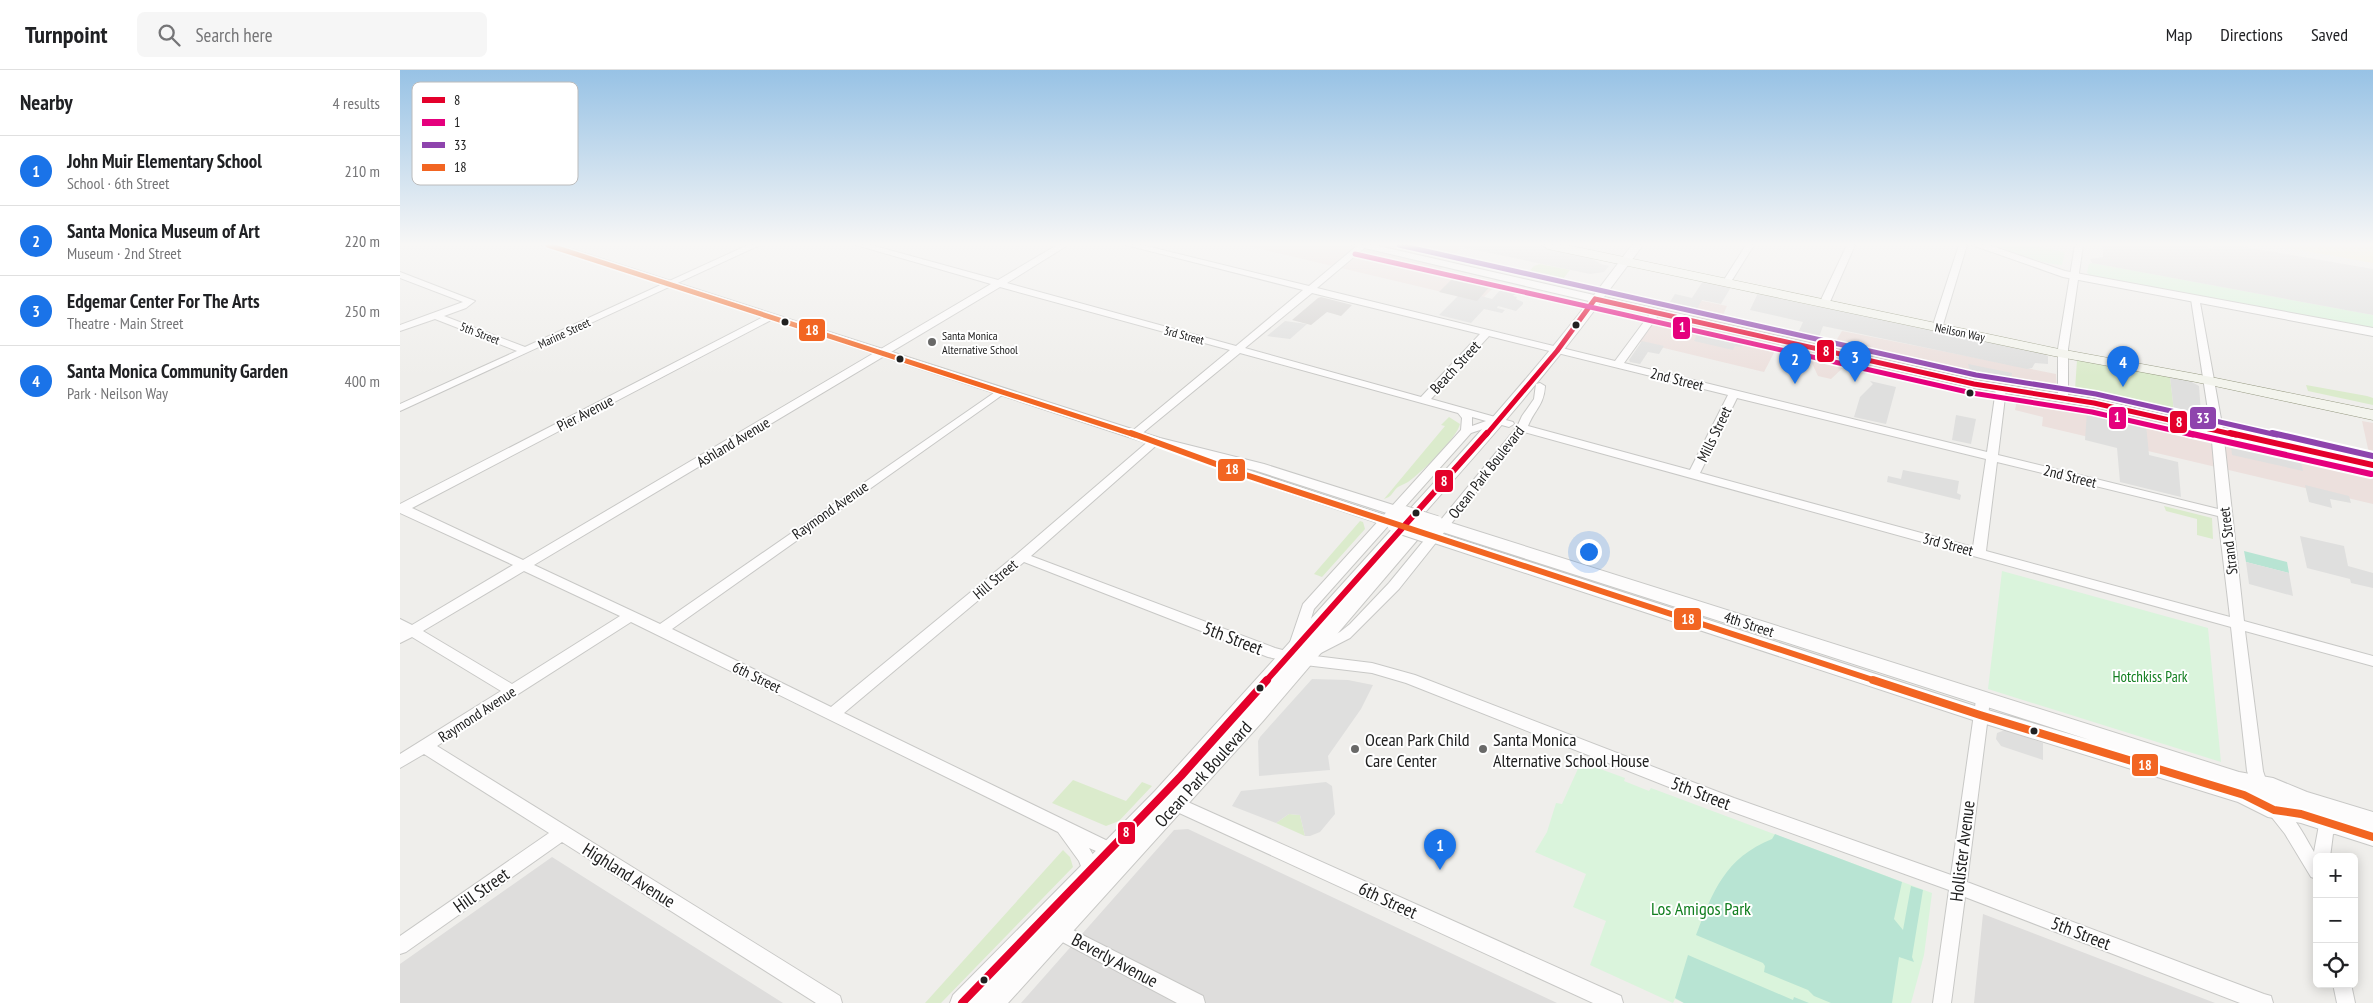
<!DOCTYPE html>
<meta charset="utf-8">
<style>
:root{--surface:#fff;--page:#f6f6f6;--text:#202124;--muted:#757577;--line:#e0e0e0;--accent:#1a73e8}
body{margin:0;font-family:"PT Sans Narrow",sans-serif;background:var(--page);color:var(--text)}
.controls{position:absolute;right:15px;bottom:15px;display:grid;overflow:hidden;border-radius:8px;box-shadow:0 2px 12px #0003}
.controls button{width:45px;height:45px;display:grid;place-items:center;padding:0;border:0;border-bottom:1px solid var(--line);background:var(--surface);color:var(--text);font:25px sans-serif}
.you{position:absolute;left:1188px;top:481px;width:18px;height:18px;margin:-12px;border:4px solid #fff;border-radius:50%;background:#1a73e8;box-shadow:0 0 0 8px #1a73e833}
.badge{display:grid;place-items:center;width:32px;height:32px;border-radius:50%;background:var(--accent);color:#fff;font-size:16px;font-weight:700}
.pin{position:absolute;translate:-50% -41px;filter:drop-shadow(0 1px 2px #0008)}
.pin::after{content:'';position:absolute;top:26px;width:18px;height:15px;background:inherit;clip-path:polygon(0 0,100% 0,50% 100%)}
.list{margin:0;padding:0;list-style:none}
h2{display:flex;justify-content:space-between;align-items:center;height:65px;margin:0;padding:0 20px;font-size:21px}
h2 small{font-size:16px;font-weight:400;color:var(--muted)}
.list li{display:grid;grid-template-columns:32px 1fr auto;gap:15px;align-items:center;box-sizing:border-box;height:70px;padding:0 20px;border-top:1px solid var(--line)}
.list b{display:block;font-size:19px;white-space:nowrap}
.list p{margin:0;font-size:16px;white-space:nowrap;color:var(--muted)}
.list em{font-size:16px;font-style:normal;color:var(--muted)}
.icon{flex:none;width:28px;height:28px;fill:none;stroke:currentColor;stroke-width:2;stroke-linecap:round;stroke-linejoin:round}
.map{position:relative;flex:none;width:1973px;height:933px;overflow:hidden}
header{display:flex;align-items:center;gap:30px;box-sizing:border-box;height:70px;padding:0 25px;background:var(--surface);border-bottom:1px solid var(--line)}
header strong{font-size:24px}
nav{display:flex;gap:28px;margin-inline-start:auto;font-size:18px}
.search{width:350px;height:45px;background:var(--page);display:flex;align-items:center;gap:12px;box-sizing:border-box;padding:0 18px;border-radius:8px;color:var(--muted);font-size:19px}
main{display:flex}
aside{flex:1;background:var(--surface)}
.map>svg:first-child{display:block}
</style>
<header>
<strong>Turnpoint</strong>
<div class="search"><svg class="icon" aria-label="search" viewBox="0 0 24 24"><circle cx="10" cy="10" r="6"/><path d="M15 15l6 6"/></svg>Search here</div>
<nav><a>Map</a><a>Directions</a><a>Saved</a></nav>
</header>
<main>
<aside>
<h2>Nearby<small>4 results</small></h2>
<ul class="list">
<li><span class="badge">1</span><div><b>John Muir Elementary School</b><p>School · 6th Street</p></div><em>210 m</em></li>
<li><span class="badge">2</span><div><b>Santa Monica Museum of Art</b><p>Museum · 2nd Street</p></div><em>220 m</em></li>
<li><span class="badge">3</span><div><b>Edgemar Center For The Arts</b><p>Theatre · Main Street</p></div><em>250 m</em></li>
<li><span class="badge">4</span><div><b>Santa Monica Community Garden</b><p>Park · Neilson Way</p></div><em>400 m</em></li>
</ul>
</aside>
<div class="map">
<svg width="1973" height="933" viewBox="0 0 1973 933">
<rect width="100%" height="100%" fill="#efeeeb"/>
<path fill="#dedddc" d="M788 759 1157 933H621L774 760Z
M152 787 383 933H0V894Z
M1583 844 1815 933H1574Z"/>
<path fill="#ece0dd" d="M844 175H1048L1061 178 1041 199 1099 212 1080 231Z
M1298 230 1327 236 1321 249 1434 274 1442 261 1656 304 1657 321 1970 388 1962 351 1973 353V434L1642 356 1643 347 1615 340 1617 330 1447 294 1431 309 1418 306 1408 285 1377 277 1364 302 1239 272 1258 247 1287 253Z"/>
<path fill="#dbebcc" d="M1140 194 1170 200 1160 213 1126 205 1134 196Z
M1677 290 1770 307 1774 341 1678 321 1675 320Z
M1906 315 1967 326 1973 328V335L1908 321Z
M1049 347 1060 354C1057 368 1021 403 1008 412 1005 414 1001 415 998 417 992 422 992 427 984 429L1045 356 1041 355Z
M1764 436 1812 448 1813 469 1797 465V449L1766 441Z
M960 451 963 452 965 459 922 507 914 504Z
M673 710 726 731 742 712 752 716 719 751 706 756 652 733Z
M889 744 900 745 905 766 876 753Z
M663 780 670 787 673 797 541 933H525Z"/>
<path fill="#f6f0d1" d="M1872 175H1973V193Z"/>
<path fill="#daf4dc" d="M1594 175H1631L1665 182 1662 195C1639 193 1616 183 1594 175Z
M1692 193 1973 245V258L1689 205 1687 202 1689 194Z
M1602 501 1808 558 1821 692 1588 619Z
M1181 692 1225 708 1224 711 1249 721 1251 718 1532 823 1524 885 1511 933H1284L1275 929 1273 933 1190 895 1206 851 1173 837 1186 804 1135 782 1147 762 1156 733 1162 734Z"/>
<path fill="#b8e4d3" d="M1844 481 1887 492 1889 503 1846 492Z
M1375 764 1502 812 1494 849 1503 860 1511 816 1523 820 1512 887 1514 892 1499 887 1492 933H1431L1414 926 1408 920 1364 902 1365 896 1363 893 1296 865C1313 821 1325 788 1372 769Z
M1288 885 1393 930 1394 927 1409 933H1284L1275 928Z"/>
<path fill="#dfdfde" d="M1052 175H1132L1191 188 1201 194 1209 196 1204 202 1190 204Z
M1703 175H1797L1812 178 1816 175H1833L1973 199V245L1692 193 1690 189 1703 187Z
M1303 211 1331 217 1321 234 1302 230 1295 242 1270 237 1268 235 1275 224 1292 228Z
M1104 216 1120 220 1113 226 1117 227 1116 229 1123 232V234L1116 241 1098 236 1097 238 1105 240 1102 243 1084 239 1071 253 1039 245 1058 226H1081L1092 229Z
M1358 223 1644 284 1648 286V294L1635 293 1632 298 1627 299 1423 256 1418 270 1397 265 1403 252 1350 240Z
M885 251 907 254 890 269 867 266Z
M1299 261 1367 276 1365 280 1344 275 1341 277 1335 276 1333 280 1294 271Z
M1242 271 1264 276 1259 284 1248 282 1240 294 1230 292 1229 290Z
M1568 294 1612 303 1611 311 1567 303 1570 301Z
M1770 307 1788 310 1799 316 1801 343 1790 345 1774 341Z
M1470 311 1496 317 1486 354 1454 347 1460 327 1473 314Z
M1687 341 1746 354 1749 385 1778 392 1781 427 1720 412 1717 378 1685 370Z
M1556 345 1576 349 1571 374 1552 370Z
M1834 375 1900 388 1903 401 1832 385 1831 376Z
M1503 400 1559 411 1557 423 1561 425 1560 430 1487 412 1488 406 1501 409Z
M1905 415 1949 426 1951 433 1930 429 1932 438 1909 432Z
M1900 466 1944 476 1948 496 1973 503V518L1951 513 1950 509 1907 498Z
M1846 492 1889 503 1893 526 1849 514Z
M912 609 948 610 973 615 961 639 928 686 930 700 859 706 858 671 860 667Z
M1605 660 1643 673V690L1601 676 1596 669 1597 663Z
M926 712 932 716 935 744 920 762 910 766H905L900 745 889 744 876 753 832 736 841 721Z"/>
<path fill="#d6d4d2" d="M1056 205 1092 214 1077 231 1039 222Z
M921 227 952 235 941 246 927 242 911 255 892 250 918 228Z"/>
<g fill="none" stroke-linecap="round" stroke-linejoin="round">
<defs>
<path id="minor" d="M348 175H360L0 341V334L117 281 35 249 0 261V255L63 232 0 208V202L75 231 66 238 44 246 125 277Z
M456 175H471L598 210 657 175H668L607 213 836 276 903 220 726 175H742L909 216 958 175H968L917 218 1215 291 1252 241 1255 240 1260 243 1224 293 1587 382 1596 319 1601 316 1606 319 1598 385 1818 439 1811 360 1791 229 1793 227H1799L1823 360 1844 551 1973 586V596L1845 561 1863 701 1867 713 1865 718 1859 720 1853 718 1847 701 1831 557 1124 362 999 519 950 568 915 586 972 593 1015 605 1334 728 1551 805 1576 630 1578 626 1583 624 1588 626 1590 630 1567 812 1864 924 1871 926 1873 933H1840L1565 827 1551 933H1533L1549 820 1322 738 1006 613 972 603 905 595 868 587 624 492 444 643 716 775 718 780 716 785 710 787 689 778 695 788 699 799 696 804 690 807 684 804 679 791 658 762 231 552 37 676 440 926 442 933H416L162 772 6 882 0 884V866L149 763 24 684 0 698V684L101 621 12 567 0 573V549L12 555 113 495 0 443V434L367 245H373V249L12 438 123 490 591 214ZM600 217 830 280 731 362 729 364 731 366H739L840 283 1058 343 1062 348 1061 360 903 534 888 578 890 582 875 578 631 486 759 373 761 371 759 369H751L617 484 431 637 272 559 605 323V319L601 318 260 554 134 495ZM912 223 1080 264 1021 327 845 278ZM1089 266 1328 325 1290 400 1128 356C1135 339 1144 335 1145 316L1140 313 1136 314 1134 329 1122 346 1117 357 989 513 950 554 940 562 909 577 907 581 913 586 896 583 900 582 902 578 914 539 1071 363 1098 354 1109 357 1114 354 1113 352 1031 329ZM1337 328 1586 389 1573 477 1300 403ZM1072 347 1086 351 1072 356ZM1597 392 1818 446 1830 547 1586 481ZM124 501 220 546 112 614 23 561Z
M1346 175H1354L1329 215H1323L1322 213Z
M1447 175H1455L1429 234 1427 236H1421L1419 234Z
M1559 175H1567L1542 258 1540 260H1534L1532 258Z
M1675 175H1683L1668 279V328L1663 331 1658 328V279Z
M770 724 1221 926 1223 933H1193L764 736 762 731 764 726Z
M1874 733C1893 740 1904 766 1914 782L1919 755 1931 750 1945 752 1947 757 1945 762 1933 764 1930 787H1917V809L1911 807 1885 764 1866 740 1868 735Z
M659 853 803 926 805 933H777L653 867 650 861 653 855Z
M1933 914H1951L1955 933H1937Z"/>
<path id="tertiary" d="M142 175H159L760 368 864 394 1009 440C1071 372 1133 304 1189 231L952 175H974L1194 225 1232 175H1243L1204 227 1574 310 1694 329 1973 391V399L1694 337 1574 318 1200 233C1144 308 1083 377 1021 447L1042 450 1839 702 1873 708 1907 722 1973 742V776L1901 753 1868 747 1838 732 1573 650 1019 468 863 651 608 933H550L553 925 755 721 993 458 820 400 818 397 824 393 750 374ZM836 396 854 400 1002 448 1000 450ZM1029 456 1030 458 1690 670 1581 638 1027 459Z
M1572 175H1589L1665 201 1973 258V266L1663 207Z"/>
<path id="secondary" d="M1142 175H1167L1654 278 1796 304 1973 340V350L1796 312 1654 286 1148 179Z"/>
</defs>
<use href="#minor" stroke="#c8c8c6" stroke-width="2"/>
<use href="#tertiary" stroke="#c8c8c6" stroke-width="2"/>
<use href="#secondary" stroke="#969982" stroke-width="1"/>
<use href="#minor" fill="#fdfcfc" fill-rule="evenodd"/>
<use href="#tertiary" fill="#fdfcfc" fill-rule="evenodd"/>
<use href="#secondary" fill="#f3f4ed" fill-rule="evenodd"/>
<defs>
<path id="tertiary-bridge" d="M1004 444 1036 454
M995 454 1025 464"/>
</defs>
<use href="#tertiary-bridge" stroke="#c8c8c6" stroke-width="18" stroke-linecap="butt"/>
<use href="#tertiary-bridge" stroke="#fdfcfc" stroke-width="16"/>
<defs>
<path id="bus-1-far2" d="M1195 229 1574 314 1694 333 1836 365
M1086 365 1157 281 1195 229"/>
<path id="bus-1-far1" d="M1830 363 1973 395
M866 611 1087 363"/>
<path id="bus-1" d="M562 933 781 706 867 610"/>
<path id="bus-2-far1" d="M955 184 1572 323 1692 342 1793 365"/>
<path id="bus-2" d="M1788 363 1971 404"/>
<path id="bus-3-far1" d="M999 175 1576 305 1696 324 1877 365"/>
<path id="bus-3" d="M1872 363 1973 386"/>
<path id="bus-4-far2" d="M148 175 735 365"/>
<path id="bus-4-far1" d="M731 363 846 405 1476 611"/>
<path id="bus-4" d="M1473 610 1580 645 1844 725 1874 740 1901 744 1973 767"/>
</defs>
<use href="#bus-1-far2" stroke="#fff" stroke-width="8"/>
<use href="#bus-1-far1" stroke="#fff" stroke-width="10"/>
<use href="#bus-1" stroke="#fff" stroke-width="12"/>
<use href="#bus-2-far1" stroke="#fff" stroke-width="8"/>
<use href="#bus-2" stroke="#fff" stroke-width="10"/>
<use href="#bus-3-far1" stroke="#fff" stroke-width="8"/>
<use href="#bus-3" stroke="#fff" stroke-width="10"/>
<use href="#bus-4-far2" stroke="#fff" stroke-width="8"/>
<use href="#bus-4-far1" stroke="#fff" stroke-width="10"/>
<use href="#bus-4" stroke="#fff" stroke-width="12"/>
<use href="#bus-1-far2" stroke="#e4002b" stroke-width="5"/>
<use href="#bus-1-far1" stroke="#e4002b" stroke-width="6"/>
<use href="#bus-1" stroke="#e4002b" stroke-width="8"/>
<use href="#bus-2-far1" stroke="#e5007d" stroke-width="5"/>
<use href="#bus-2" stroke="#e5007d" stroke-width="6"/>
<use href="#bus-3-far1" stroke="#8e44ad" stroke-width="5"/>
<use href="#bus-3" stroke="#8e44ad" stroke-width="6"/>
<use href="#bus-4-far2" stroke="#f26522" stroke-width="5"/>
<use href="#bus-4-far1" stroke="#f26522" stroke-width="6"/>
<use href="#bus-4" stroke="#f26522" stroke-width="8"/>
</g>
<linearGradient id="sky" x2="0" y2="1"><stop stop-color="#97c2e5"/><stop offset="0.57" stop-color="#f8f7f6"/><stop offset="1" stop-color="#f8f7f6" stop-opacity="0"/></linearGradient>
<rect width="1973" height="306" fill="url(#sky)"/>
<g fill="#212121" stroke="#fff" stroke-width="2">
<circle cx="385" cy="252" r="4.5"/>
<circle cx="1176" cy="255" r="4.5"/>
<circle cx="500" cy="289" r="4.5"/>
<circle cx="1570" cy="323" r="4.5"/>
<circle cx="1016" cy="443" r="4.5"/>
<circle cx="860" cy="618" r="4.5"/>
<circle cx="1634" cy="661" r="4.5"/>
<circle cx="584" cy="910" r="4.5"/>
</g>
<g fill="#696968" stroke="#fff" stroke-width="2">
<circle cx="532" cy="272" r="5"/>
<circle cx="955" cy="679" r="5"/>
<circle cx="1083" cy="679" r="5"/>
</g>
<g text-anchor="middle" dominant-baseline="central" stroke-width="4" stroke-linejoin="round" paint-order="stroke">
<g font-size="12" fill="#212121" stroke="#fff">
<text transform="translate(1560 262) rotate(12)">Neilson Way</text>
<text transform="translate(80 263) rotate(21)">5th Street</text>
<text transform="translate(164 263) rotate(-25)">Marine Street</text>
<text transform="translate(784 265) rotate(15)">3rd Street</text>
</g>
<g font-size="12" fill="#212121" stroke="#fff" text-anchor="start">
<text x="542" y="265">Santa Monica<tspan x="542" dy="14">Alternative School</tspan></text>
</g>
<g font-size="15" fill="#212121" stroke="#fff">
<text transform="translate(1055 297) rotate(-47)">Beach Street</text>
<text transform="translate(1277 309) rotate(14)">2nd Street</text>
<text transform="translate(185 343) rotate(-27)">Pier Avenue</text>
<text transform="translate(1314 364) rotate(-64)">Mills Street</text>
<text transform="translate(333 372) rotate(-31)">Ashland Avenue</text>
<text transform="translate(1086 402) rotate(-52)">Ocean Park Boulevard</text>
<text transform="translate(1670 406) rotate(14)">2nd Street</text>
<text transform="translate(430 440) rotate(-35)">Raymond Avenue</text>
<text transform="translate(1828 471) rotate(-97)">Strand Street</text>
<text transform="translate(1548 474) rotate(15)">3rd Street</text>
<text transform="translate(595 509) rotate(-40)">Hill Street</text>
<text transform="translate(1349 554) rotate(18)">4th Street</text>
<text transform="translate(357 607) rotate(26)">6th Street</text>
<text transform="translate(77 644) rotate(-33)">Raymond Avenue</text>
</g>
<g font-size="15" fill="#117e1f" stroke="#fff">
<text x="1750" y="606">Hotchkiss Park</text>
</g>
<g font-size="18" fill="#212121" stroke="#fff">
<text transform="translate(833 568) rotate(21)">5th Street</text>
<text transform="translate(803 704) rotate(-48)">Ocean Park Boulevard</text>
<text transform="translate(1301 723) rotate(21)">5th Street</text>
<text transform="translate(1562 781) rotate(-83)">Hollister Avenue</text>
<text transform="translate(229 805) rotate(32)">Highland Avenue</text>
<text transform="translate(81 820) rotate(-35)">Hill Street</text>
<text transform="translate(988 830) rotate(25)">6th Street</text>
<text transform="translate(1681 863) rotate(21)">5th Street</text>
<text transform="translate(715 890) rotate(28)">Beverly Avenue</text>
</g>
<g font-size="18" fill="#212121" stroke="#fff" text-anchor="start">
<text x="965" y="669">Ocean Park Child<tspan x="965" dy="21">Care Center</tspan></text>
<text x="1093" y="669">Santa Monica<tspan x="1093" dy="21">Alternative School House</tspan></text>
</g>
<g font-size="18" fill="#117e1f" stroke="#fff">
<text x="1301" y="838">Los Amigos Park</text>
</g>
</g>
<rect x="12" y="12" width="166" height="103" rx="8" fill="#fff" stroke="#bcbcbc" stroke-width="1"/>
<rect x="22" y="27" width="23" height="6" fill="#e4002b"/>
<rect x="22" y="49" width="23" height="7" fill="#e5007d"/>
<rect x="22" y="72" width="23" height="6" fill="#8e44ad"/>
<rect x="22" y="94" width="23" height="7" fill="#f26522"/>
<g font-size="14" fill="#212121">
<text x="54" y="35">8</text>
<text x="54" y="57">1</text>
<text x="54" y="80">33</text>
<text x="54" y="102">18</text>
</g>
<g stroke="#fff" stroke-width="2">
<rect x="1272" y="246" width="19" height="24" rx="5" fill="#e5007d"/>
<rect x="398" y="248" width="28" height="24" rx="5" fill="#f26522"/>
<rect x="1416" y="269" width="19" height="24" rx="5" fill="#e4002b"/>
<rect x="1708" y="336" width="19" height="24" rx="5" fill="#e5007d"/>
<rect x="1789" y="336" width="28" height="24" rx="5" fill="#8e44ad"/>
<rect x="1769" y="340" width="19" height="24" rx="5" fill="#e4002b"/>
<rect x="817" y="388" width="29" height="24" rx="5" fill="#f26522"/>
<rect x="1034" y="399" width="20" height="24" rx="5" fill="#e4002b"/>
<rect x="1273" y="537" width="29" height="24" rx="5" fill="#f26522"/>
<rect x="1731" y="683" width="28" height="24" rx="5" fill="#f26522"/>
<rect x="717" y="751" width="19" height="24" rx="5" fill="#e4002b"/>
</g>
<g font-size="14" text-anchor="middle" font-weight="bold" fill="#fff">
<text x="1282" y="262">1</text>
<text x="412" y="265">18</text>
<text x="1426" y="286">8</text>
<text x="1717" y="352">1</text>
<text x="1803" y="353">33</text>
<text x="1779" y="357">8</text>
<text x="832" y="404">18</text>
<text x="1044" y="416">8</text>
<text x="1288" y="554">18</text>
<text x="1745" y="700">18</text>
<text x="726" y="767">8</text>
</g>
</svg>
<div class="controls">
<button>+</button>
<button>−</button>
<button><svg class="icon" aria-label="locate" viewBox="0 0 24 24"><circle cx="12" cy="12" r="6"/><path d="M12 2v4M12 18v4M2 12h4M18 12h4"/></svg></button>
</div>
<div class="you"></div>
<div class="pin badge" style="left:1040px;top:800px">1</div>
<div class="pin badge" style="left:1395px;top:314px">2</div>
<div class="pin badge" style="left:1455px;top:312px">3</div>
<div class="pin badge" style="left:1723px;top:317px">4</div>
</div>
</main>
